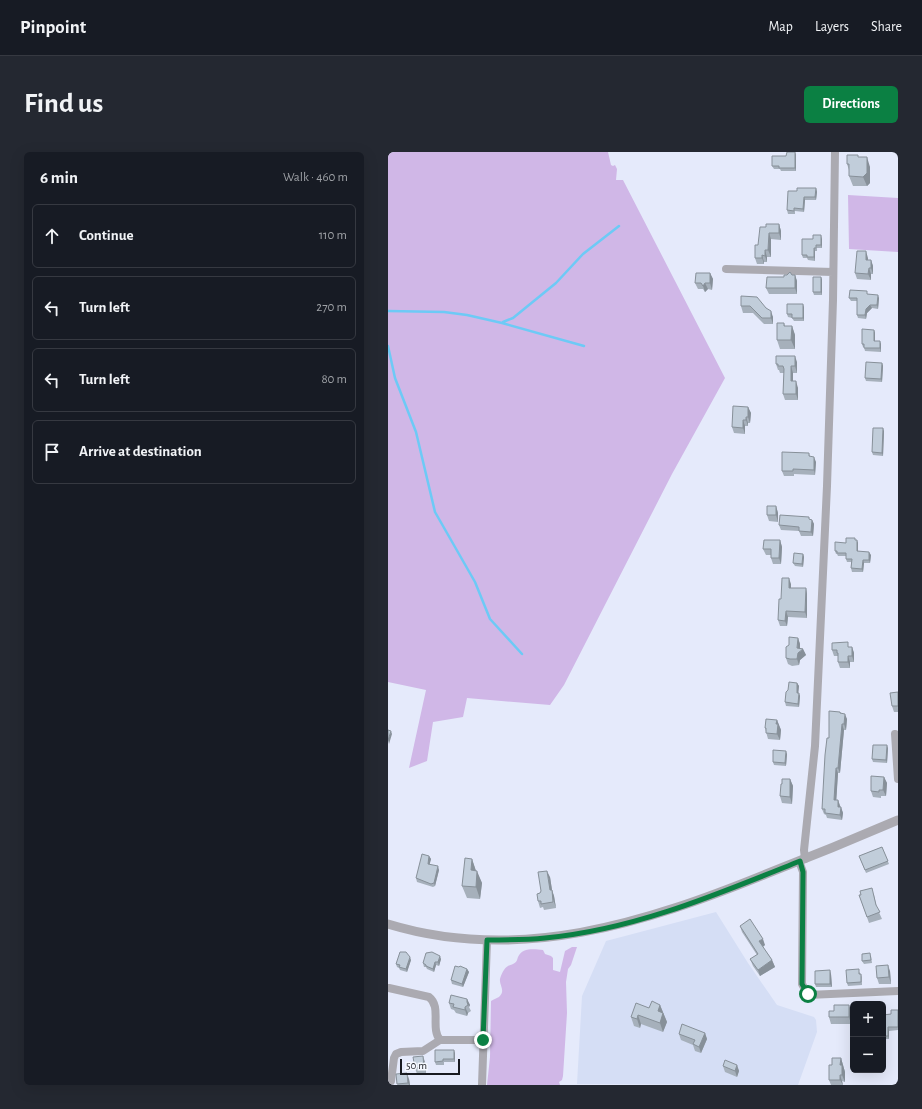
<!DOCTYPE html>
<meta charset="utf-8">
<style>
:root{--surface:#171b24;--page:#242831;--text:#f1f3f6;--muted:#9ea1a6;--line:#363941;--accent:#0b8043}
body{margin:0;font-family:"Alegreya Sans",sans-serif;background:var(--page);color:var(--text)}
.controls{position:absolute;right:12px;bottom:12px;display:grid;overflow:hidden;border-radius:6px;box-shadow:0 4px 16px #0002}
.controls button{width:36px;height:36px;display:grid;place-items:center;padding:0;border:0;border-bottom:1px solid var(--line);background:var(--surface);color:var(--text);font:20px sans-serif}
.scale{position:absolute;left:12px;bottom:10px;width:60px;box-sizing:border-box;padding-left:4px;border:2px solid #181a20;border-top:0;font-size:11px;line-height:14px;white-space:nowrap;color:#181a20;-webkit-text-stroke:3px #f5f8fe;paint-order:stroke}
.stop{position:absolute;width:12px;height:12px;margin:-9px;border:3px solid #0b8043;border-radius:50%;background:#fff}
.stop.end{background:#0b8043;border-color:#fff;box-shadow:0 1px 4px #0008}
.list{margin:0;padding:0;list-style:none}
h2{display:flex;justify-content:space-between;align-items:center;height:52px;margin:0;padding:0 16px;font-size:17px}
h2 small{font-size:13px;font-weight:400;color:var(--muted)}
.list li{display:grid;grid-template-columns:26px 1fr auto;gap:12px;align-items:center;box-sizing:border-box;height:64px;margin:0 8px 8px;padding:0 8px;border:1px solid var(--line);border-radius:6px}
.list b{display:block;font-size:15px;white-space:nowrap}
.list em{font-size:13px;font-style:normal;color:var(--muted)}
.icon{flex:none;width:22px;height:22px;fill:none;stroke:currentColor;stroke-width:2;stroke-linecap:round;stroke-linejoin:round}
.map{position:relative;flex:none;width:510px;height:933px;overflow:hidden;border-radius:6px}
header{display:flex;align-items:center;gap:24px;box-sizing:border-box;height:56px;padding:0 20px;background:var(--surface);border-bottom:1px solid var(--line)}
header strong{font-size:19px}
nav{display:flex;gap:22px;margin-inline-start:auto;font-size:14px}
.intro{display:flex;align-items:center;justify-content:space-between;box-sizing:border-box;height:96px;padding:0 24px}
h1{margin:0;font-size:28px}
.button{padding:10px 18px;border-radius:6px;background:var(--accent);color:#fff;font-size:14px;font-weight:700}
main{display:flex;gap:24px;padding:0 24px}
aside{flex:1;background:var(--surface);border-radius:6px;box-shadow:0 4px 16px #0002}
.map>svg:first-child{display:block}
</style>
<header>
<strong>Pinpoint</strong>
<nav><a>Map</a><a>Layers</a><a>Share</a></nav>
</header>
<div class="intro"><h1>Find us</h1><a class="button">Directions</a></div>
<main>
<aside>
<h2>6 min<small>Walk · 460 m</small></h2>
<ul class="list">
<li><svg class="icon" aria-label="ahead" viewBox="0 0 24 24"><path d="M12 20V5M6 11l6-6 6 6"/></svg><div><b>Continue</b></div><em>110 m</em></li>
<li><svg class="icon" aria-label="left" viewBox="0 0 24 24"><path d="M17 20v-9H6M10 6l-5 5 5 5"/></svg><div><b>Turn left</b></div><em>270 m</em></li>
<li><svg class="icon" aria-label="left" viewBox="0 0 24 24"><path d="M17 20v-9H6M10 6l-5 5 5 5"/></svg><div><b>Turn left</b></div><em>80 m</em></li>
<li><svg class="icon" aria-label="arrive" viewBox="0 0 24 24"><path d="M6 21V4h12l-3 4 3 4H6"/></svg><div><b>Arrive at destination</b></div></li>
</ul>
</aside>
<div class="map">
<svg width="510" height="933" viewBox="0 0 510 933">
<rect width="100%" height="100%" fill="#e5eafb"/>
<path fill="#d5def5" d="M328 760 360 811 389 853 426 865 428 868 429 880 410 933 189 932 194 844 218 789Z"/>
<path fill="#d0b7e7" d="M0 0H220L223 13 225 14 227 13 229 17 228 28H235L337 226 284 322 176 533 162 553 79 546 75 565 45 570 39 609 21 616 38 538 0 530Z
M460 43 510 46V100L461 97Z
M184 795H189L183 813 180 817 178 830 179 861 175 924 174 928 171 930 172 933H99L102 905 103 849C106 847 109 846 111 845 118 839 111 833 112 827 113 823 116 816 120 814 121 813 124 813 125 812 129 810 129 808 130 805 134 795 147 797 155 798L157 802 163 804 165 806V818L172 820 177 799Z"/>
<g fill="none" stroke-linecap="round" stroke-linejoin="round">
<path stroke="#6dcaf6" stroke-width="2.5" d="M0 159 56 160 79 163 114 171 196 194
M115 170 125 166 168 131 195 102 231 74
M0 194 7 226 28 280 47 360 87 430 102 467 134 502"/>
<path stroke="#abaab1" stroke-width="8" d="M338 117 445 120
M507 582 510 627
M417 707 416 698 427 594 439 334 445 148 447 0
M411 709 415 720 414 832 420 843 510 839
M1 836 41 845C54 855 42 876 52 888H95
M3 929 6 906 8 902 13 900 35 899 52 888
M94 933 99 788"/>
<path stroke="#abaab1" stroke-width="9" d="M0 772C131 812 257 771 378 722 422 705 466 687 510 668"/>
</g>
<path fill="#a6b0bb" d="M407 0 408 3V19H393L392 17H386L384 14 398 4Z
M471 5 482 15V31L479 34H465L461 24V18L459 12Z
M428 36 429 40 428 48H417L416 60 407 59V62H400L399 58 409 39Z
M391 72 393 79V88L383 87V105H379V110H376V112H369L367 106 370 93 378 75Z
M434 87V96H429V99H427V109L420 108 419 106H415L414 103Z
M480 106V108H483L485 114V122H483V128L469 127 467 121Z
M322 121 325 127 324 138 320 137 317 140 315 137H310L307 131Z
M404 123H407L409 129V142H381L378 136 396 125Z
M433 125 434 128V143H426L425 140Z
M481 142 491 146 490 157 484 156 479 161 478 167 470 166 469 163V149H463L461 146Z
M353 144 378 156 385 165V172H376L365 161H355L353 154Z
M416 155V169H406L404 166 400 165 399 162Z
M396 171 397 174H404L407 183V197H392L389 188Z
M486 178 487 181V189L493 192V200L477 199 476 195H475L474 192Z
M409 210V221H405V229L410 236V248H397L395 242 396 221H392L391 218H390L388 212Z
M494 211 495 214 494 230 478 229 477 226Z
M360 255 363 261 362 271H360V274H357V282L346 281 344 275Z
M496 279 495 304 485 303 484 300Z
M421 301 422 305 428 310 427 323 406 322V324H396L394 319Z
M388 354 390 361V370L381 369 379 363Z
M422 367 424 368 426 372 425 384H413L411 379 393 378 391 373Z
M392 388 394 395 393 412H385L383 406V403H378L375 397Z
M468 388 470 391V399L483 403 482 411H476L475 420H464L463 416V410H459L458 407V404H450L449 402H448L447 399 458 391Z
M415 402 416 405 415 415 407 414 405 411Z
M403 432V436H418L419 442V466L400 465 399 474H392L390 468 393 447Z
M410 486 412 492V496L415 497 418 503 412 508 411 513 404 514 400 512 398 506Z
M461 495H464L466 501V510H462V516H452L450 510V504H446L444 498Z
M409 531 411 534 410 541 412 544 411 555 398 554 397 550Z
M510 540V560H506L504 554Z
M452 560 459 567 458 578H456L452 621H450L448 648H450L455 661 454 668 439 666 438 663 436 662 434 657 441 586Z
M389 568 393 578 392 588 380 587 377 576Z
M500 596 499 611 485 610 484 607Z
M399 602 398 614 386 613 385 610Z
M496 625 499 631 498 644H493V646L485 645 483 639Z
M402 627 405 634 404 652 394 651 392 644Z
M494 695 501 712 478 721 471 704Z
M41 704 43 707 41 713 51 718 47 734 45 735 29 730 28 726Z
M84 707 88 719 94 731 92 747 79 746 74 734Z
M162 725 164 738 166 744 168 756 156 758 155 755 152 756 150 749 152 741Z
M471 743H486L489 756 494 767 481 771Z
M352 774 377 793 375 795 384 808 387 815 372 824 365 814 362 807 369 803 354 780Z
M483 804 484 811 476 812 474 809Z
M53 807 51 814 48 813 46 820 39 817 38 815H36L35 811Z
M23 808 19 820 12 818 11 816 9 815 8 812Z
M71 815 79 817 81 820 75 835 64 832 63 828Z
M502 819 503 832H491L489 826Z
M472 820V822H473L474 825V833L460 834 459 831Z
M443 822 444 835H428L427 832Z
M79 847 82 853 81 855 83 859 80 861 79 864 68 861 66 858 63 857 61 851Z
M272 853 279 870 275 880 253 872 252 876 246 874 243 865 261 856Z
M510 858V878L501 879V887H495V863L503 862Z
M463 859V872H443L441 865Z
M317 881 319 887 313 901 307 899 305 893 293 888 291 882Z
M67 901V910H56V913H48L47 910Z
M453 906 457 920V930L454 929 455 933H443L441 928 444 913Z
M37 910 38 921 29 922 27 916Z
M349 913 351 919 349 925 337 920 335 914Z
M21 927 22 933H10L9 932Z"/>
<path fill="#879099" d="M407 0 408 3V19L407 16Z
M479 5 482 15V31L479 34 475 25Z
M428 36 429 40 428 48 427 45Z
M416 45 417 48 416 60 415 57Z
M391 72 393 79V88L391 81Z
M381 81 383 87V105L380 98Z
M433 83 434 87V96L433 93Z
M426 96 427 99V109L426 105Z
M377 98 379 105V110L377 104Z
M478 99 480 106V114L478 108Z
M374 103 376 110V112L374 106Z
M483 108 485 114V122L483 116Z
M481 116 483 122V128L480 122Z
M322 121 325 127 324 138 322 131Z
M407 123 409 129V142L407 136Z
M433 125 434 128V143L433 140Z
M317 131 320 137 317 140 315 134Z
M490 143 491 146 490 157 489 153Z
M415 152 416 155V169L415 166Z
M482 153 484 156 479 161 478 167 477 163 478 157Z
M383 159 385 165V172L383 166Z
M404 174 407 183V197L403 188Z
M486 178 487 181V192L486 189Z
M492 189 493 192V200L492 196Z
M407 204 409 210V221L407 214Z
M494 211 495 214 494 230 493 227Z
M403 214 405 221V236L403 229Z
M408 229 410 236V248L408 242Z
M360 255 363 261 362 271 360 265Z
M358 265 360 271V274L358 268Z
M355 268 357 274V282L355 276Z
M495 276 496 279 495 304 494 301Z
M426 305 428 310 427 323 426 318Z
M388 354 390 361V370L388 363Z
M424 368 426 372 425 384 423 380Z
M392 388 394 395 393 412 391 406Z
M469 388 470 391V402L469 399Z
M481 400 483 403 482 411 481 408Z
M415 402 416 405 415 415 414 412Z
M475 408 476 411 475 420 474 417Z
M401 426 403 432V441L401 436Z
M418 436 419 442V466L417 460Z
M398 459 400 465 399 474 397 469Z
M410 486 412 492V500L415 497 418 503 412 508 411 513 409 507Z
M464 495 466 501V510L464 504Z
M460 504 462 510V516L460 510Z
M409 531 411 534 410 544 409 541Z
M411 541 412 544 411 555 410 552Z
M457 562 459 567 458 578 456 572Z
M389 568 393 578 392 588 389 582 388 572Z
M454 572 456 578 452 621 450 616Z
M3 579 4 582 1 592 0 588Z
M499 593 500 596 499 611 498 608Z
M398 599 399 602 398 614 397 611Z
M448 616 450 621 448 654 446 648Z
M496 625 499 631 498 644 495 638Z
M402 627 405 634 404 652 402 645Z
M450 648 452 654V661L450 655Z
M453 655 455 661 454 668 452 663Z
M41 704 43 707 41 715 40 712Z
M84 707 88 719 83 718Z
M50 714 51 718 47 734 46 731Z
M89 719 94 731 92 747 88 735Z
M159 719 162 725 164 738 166 744 168 756 162 738Z
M375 787 377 793 374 795 371 789Z
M52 804 53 807 51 814 50 810Z
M22 805 23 808 19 820 18 817Z
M384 808 387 815 372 824 370 818Z
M47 810 48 813 46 820 45 817Z
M500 813 502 819 503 832 501 825Z
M79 817 81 820 75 835 74 832Z
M442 818 443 822 444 835 442 832Z
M79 847 82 853 81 855 79 850Z
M272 853 279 870 275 880 272 871 270 859Z
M461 853 463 859V872L461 865Z
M77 855 80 861 79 864 77 858Z
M250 863 253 872 252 876 249 867Z
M500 875 501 879V887L500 884Z
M317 881 319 887 313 901 311 895Z
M66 898 67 901V910L66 907Z
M35 904 37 910 38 921 36 915Z
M453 906 457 920V930L454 923 452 913Z
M349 913 351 919 349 925 347 919Z
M19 921 21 927 22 933H21L20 931Z
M452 923 454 929 455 933 452 928Z"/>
<path fill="#c1cdda" stroke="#879099" d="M399 0H407V16H391V14H384V4H398Z
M459 3H470V5H479V21L475 25 461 24V12H459Z
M409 36H428L427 45H416L415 57 406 56V59L399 58 400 39H409Z
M378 72H391V81H381L380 98H377V104L374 103V106H367V93H370L372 75H378Z
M425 83H433V93H428V96H426V105H419V103H414V87H425Z
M469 99H478V108H483V116H481L480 122 467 121Z
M402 120 404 123H407V136H378L379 125H396V123H399Z
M308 121H322V131H317L315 134 313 131H307Z
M425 125H433V140H425Z
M462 138 479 139V142L490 143 489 153H482L478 157 477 163H469V146H461Z
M353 144 369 145 378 156 383 159V166H374L362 154H353Z
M399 152H415V166H404V162H399Z
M389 171H396V174H404L403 188H389Z
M474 177 486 178V189H492V196H476V192H474Z
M388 204H407V214H403V229H408V242H395L396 217 395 214H390V212H388Z
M478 210 494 211 493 227 477 226Z
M345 254 360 255V265H358V268H355V276L344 275Z
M485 276H495L494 301 484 300Z
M394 300 421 301V304L426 305V318L405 317V319H394Z
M379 354H388V363H379Z
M392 363 421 365V367L424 368 423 380 411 379V375L391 373Z
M458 386H467V388H469V399L481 400V408H475L474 417 463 416 464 407H458V401H449V399H447V390L458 391Z
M376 388H392L391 406H383V397H375Z
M406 401 415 402 414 412 405 411Z
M394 426H401V436H418L417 460 398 459 397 469 390 468 391 447H393Z
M401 485 410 486 409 496 415 497 410 501 409 507H402L398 506V495L401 493Z
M460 490V495H464V504H460V510H450V501H449V498H444V491Z
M401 530 409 531V541H411L410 552 397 550 398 540 400 538Z
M510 540V554H504L502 541Z
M441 559 452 560V561L457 562 456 572H454L450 616H448L446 648H450V655H453L452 663 437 661V657H434L437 603 439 586H441Z
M378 567 389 568 388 572H390L389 582 378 581V576H377Z
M0 578 3 579 0 588Z
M485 593H499L498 608 484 607Z
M385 598 398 599 397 611 385 610Z
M483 624 496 625 495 638H491V640L483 639Z
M394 627H402V645L392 644 393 632H394Z
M494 695 500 709 477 718 471 704Z
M34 702 41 704 40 712 50 714 46 731 43 732 28 726Z
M77 706 84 707 83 718 89 719 88 735 74 734Z
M159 719 162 738H164L165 750 153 752V749H150L149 742 152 741 153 739 150 720Z
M484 736 488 753 492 760 479 765 471 743H473L472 739Z
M362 767 375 787 371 789 384 808 370 818 362 807 370 802 352 774Z
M12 800H18L22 805 18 817 11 815 12 813 8 812Z
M44 800 52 804 50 810H47L45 817 38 814V813L35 811 38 801Z
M482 801 483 808 474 809V802Z
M500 813 501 825 489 826 488 814Z
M67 814 71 815 72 814 79 817 74 832 63 828Z
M471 817V822H473V830L459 831 458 818Z
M442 818V832H427V819Z
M63 843 79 847V850L80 853 77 855V858L65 855 66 852 61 851Z
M264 849 272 853 270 859 275 861 272 871 250 863 249 867 243 865 248 851 261 856Z
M446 853H461V865H441V859H446Z
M503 858H510V875H500V884H495V863L503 862Z
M294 872 317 881 311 895 305 892 307 888 291 882Z
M47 898H66V907H55V909L47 910Z
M35 904 36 915 27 916 25 905Z
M444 906H453L452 913H454V923H452V928H441V913H444Z
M337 908 349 913 347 919 335 914Z
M19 921 20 931 9 932 8 922Z"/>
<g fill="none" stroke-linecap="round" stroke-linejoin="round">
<path stroke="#0b8043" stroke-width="5" d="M95 888 99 788C118 788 137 788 157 786 246 778 330 742 412 709L415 720 414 832 420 842"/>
</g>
</svg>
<div class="controls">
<button>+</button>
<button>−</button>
</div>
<div class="scale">50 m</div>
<div class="stop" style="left:420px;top:842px"></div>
<div class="stop end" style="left:95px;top:888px"></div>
</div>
</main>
